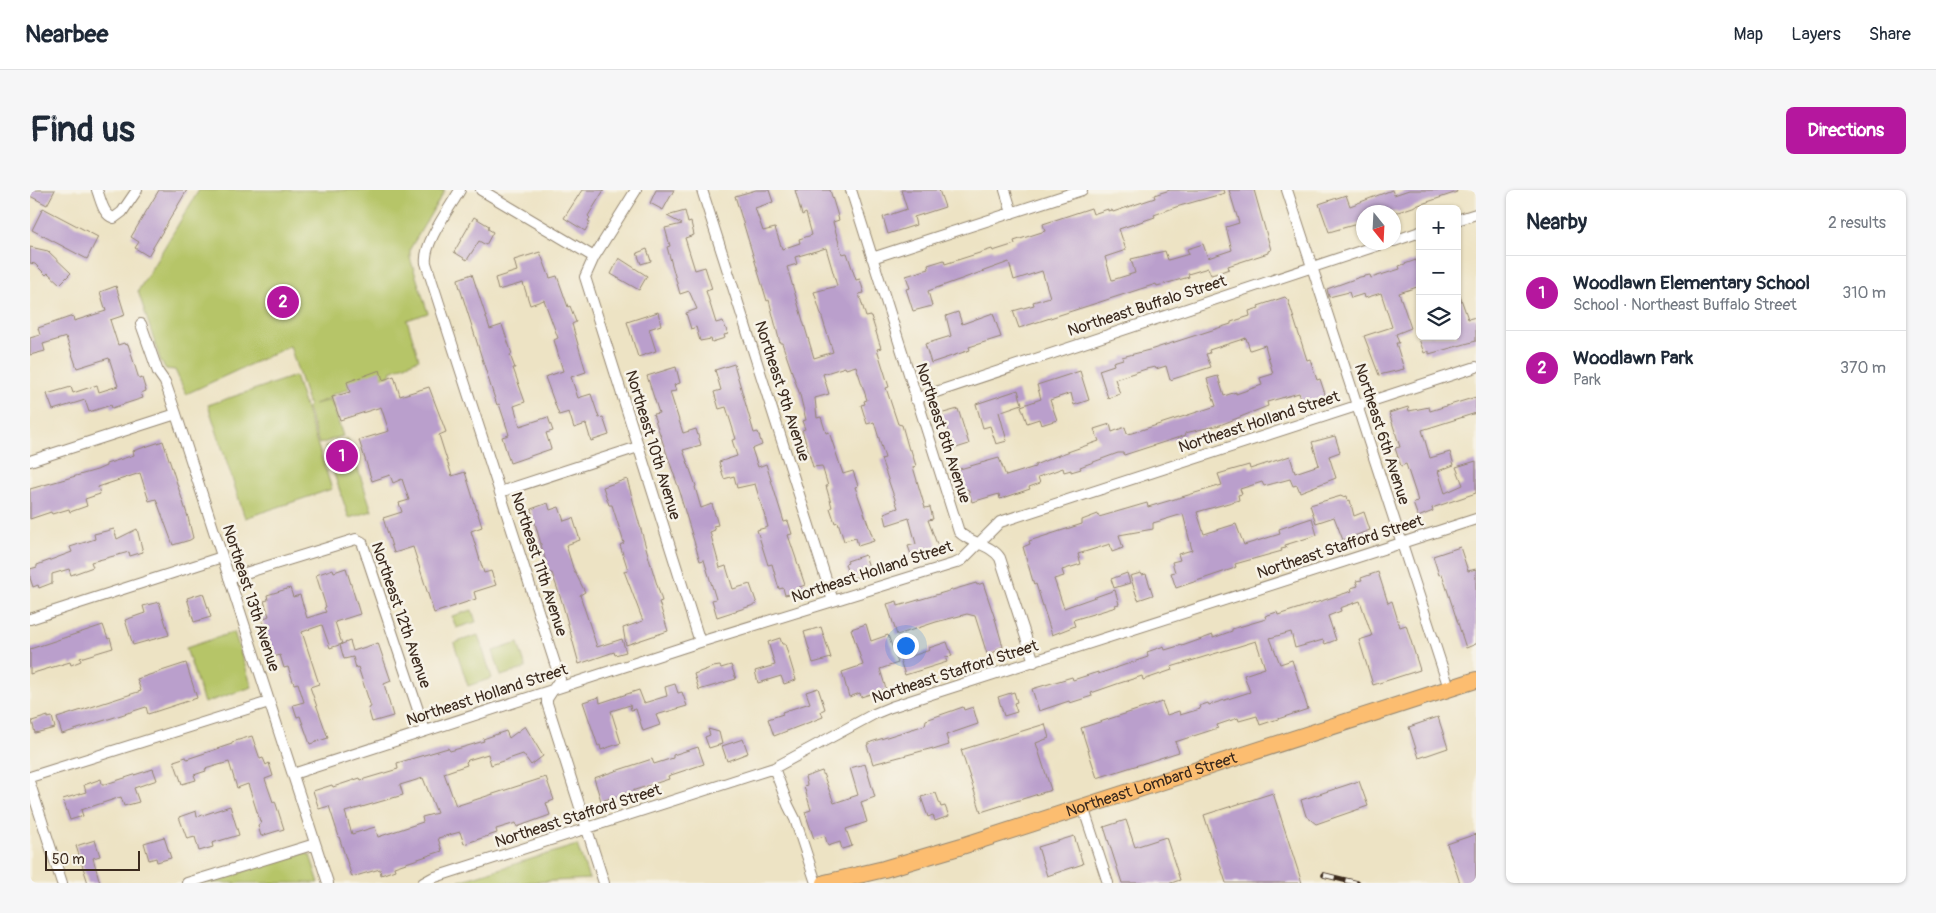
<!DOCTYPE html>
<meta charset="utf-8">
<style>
:root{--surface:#fff;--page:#f6f6f7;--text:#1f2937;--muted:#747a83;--line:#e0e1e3;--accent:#b5179e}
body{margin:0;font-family:Pangolin,sans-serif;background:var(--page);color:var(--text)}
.controls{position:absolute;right:15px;top:15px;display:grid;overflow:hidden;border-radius:8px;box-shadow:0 1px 4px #0004}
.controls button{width:45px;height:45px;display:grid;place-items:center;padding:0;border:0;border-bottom:1px solid var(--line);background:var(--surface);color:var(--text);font:25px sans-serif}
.compass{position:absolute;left:1326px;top:15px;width:45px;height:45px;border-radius:50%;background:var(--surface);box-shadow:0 1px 4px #0004;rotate:162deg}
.scale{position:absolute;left:15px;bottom:12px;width:95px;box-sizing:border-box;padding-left:5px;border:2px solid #3b2a1e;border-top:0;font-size:14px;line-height:18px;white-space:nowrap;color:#3b2a1e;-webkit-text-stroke:4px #f7f3e8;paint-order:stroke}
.you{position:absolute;left:875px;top:455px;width:18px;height:18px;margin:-12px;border:4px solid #fff;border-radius:50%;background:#1a73e8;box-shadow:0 0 0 8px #1a73e833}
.badge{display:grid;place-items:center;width:32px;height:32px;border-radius:50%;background:var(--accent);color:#fff;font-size:16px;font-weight:700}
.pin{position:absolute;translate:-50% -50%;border:2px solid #fff;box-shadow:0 1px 5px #0006}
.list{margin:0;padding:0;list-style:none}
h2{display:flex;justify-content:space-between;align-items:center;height:65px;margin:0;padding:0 20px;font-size:21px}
h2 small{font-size:16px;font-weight:400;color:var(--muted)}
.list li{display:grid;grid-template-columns:32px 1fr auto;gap:15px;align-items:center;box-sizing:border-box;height:75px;padding:0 20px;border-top:1px solid var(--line)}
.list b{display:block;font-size:19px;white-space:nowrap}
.list p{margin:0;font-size:16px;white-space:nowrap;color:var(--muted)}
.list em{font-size:16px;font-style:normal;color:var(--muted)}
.icon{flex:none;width:28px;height:28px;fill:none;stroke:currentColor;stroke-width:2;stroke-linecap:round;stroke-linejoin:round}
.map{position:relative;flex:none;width:1446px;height:693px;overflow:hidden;border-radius:8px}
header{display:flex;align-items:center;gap:30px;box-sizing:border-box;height:70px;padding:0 25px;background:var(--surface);border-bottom:1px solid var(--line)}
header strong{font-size:24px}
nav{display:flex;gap:28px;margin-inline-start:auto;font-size:18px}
.intro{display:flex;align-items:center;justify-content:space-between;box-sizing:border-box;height:120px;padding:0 30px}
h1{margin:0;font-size:35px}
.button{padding:12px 22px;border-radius:8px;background:var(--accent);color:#fff;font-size:18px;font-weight:700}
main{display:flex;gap:30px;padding:0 30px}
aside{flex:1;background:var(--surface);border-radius:8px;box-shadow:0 1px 4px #0004}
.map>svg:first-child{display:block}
</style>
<header>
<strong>Nearbee</strong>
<nav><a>Map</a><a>Layers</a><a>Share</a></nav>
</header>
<div class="intro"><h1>Find us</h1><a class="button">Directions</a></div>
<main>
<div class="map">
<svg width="1446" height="693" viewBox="0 0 1446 693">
<rect width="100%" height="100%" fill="#f7f3e8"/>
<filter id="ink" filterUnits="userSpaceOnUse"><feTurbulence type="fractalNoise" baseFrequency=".02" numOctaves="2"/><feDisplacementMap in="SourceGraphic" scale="10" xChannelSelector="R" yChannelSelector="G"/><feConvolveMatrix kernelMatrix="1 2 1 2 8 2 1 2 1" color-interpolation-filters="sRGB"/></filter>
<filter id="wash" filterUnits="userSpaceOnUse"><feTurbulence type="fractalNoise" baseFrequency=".0096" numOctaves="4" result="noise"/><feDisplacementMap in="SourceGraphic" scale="20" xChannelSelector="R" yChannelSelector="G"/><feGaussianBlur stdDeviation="1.12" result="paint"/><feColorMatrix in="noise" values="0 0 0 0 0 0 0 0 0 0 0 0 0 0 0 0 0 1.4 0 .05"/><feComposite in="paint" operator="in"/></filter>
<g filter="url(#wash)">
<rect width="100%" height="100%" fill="#ede3c4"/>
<path fill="#b6c567" stroke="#787842" d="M169 0H415L380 59V68L398 123 377 130 389 169 361 181 362 184 301 205V208L284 214 301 210 313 246 289 254 277 217 279 216 260 156 156 204 145 180 136 179 131 172 108 101Z
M265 186 302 299 215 328 178 215Z
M318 249 342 321 319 328 295 257Z
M442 420 446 432 426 438 422 426Z
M204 442 222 497 174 513 156 458Z
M448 445 462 488 438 496 424 453Z
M488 453 496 478 471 486 463 461Z
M547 655 559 689 486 693H423Z
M275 663 280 665 289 693H173Z"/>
<g id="blocks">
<path fill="#ba9fcc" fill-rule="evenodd" d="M0 0H25L17 15 0 6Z
M129 0H157L118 66 105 58 109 52 101 47Z
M552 0H574L558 26 560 28 558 31 560 32 555 41 534 28Z
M626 0H644L633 20 620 13Z
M726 0H739L743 12 725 18 733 41 745 38 752 59 770 53 769 49 782 45 776 23 772 25 765 0H800L809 30 803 32 812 64 817 63 826 90 830 89 834 103 829 104 836 127 841 126 851 158 847 159 859 197 856 198 868 234 872 235 879 260H881L886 276 883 277 895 318 900 317 903 329 898 330 910 362 883 370 878 356 886 354 879 328 857 335 854 323 868 318 851 269 855 268 844 232 837 234 831 215 835 214 834 211 837 210 826 176 816 179 815 177 793 184 799 204 785 208 787 228 791 227 796 243 799 242 813 284 823 281 828 296 825 297 844 351 828 356 826 348 814 351 808 332 805 333 800 318 802 317 796 296H798L792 276 783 277 779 263 772 240 775 239 772 231 776 230 770 205 752 153H750L739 110 737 111 705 6ZM796 58 807 96 784 102 803 162 784 168 757 77 767 74 765 67Z
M871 0H909L915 17 884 27 886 35 858 44 853 27 877 19Z
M1140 0H1194L1195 3 1146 17 1124 25 1125 27 1089 39 1096 60 1075 67 1082 90 1105 83 1101 69 1135 61 1138 70 1159 64 1157 59 1173 54 1178 68 1202 60 1196 37 1209 33 1199 0H1224L1241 60 1238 61V63L1198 76 1199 79 1188 83 1181 85 1178 78 1158 84 1159 87 1127 96 1126 94 989 138 983 121 1004 115 1003 112 1020 107 1012 81 984 90 979 72 898 101 902 116 883 121 876 99 880 98 876 86 899 79 898 75 914 70 915 74 962 59 963 61 985 54 984 51 1015 41 1013 34 1061 18 1063 24 1078 19V21L1082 20 1083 22 1125 8 1124 5Z
M1362 0 1364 5 1379 0H1426L1427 2 1368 22H1334V32L1299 42 1289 14 1316 5 1320 16Z
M13 18 68 47 57 69 2 40Z
M655 21 658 33 661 32 664 45 655 48 665 80 675 77 682 99 676 101 686 133 693 131 698 144 694 145 695 148 682 152 681 149 670 151 666 137 661 139 656 123 667 119 659 101 650 104 637 57 640 56 635 38 652 34 637 26Z
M444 27 459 36 458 39 463 42 456 55 449 51 437 70 424 62Z
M0 57 18 61 41 83 30 94 18 83 16 85 5 74 0 73Z
M617 59 621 71 611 74 607 63Z
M510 62 520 88 527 86 538 117 540 116 546 132 542 134 556 182 541 187 548 208 561 204 569 228 573 227 579 245 561 251 556 234 544 238 539 222 529 225 515 187 533 181 524 150 528 148 514 110 500 115 493 93 468 100 465 88 487 81 484 70Z
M589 68 617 86 609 100 581 84Z
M1386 70 1390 81V96L1369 103 1381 138 1366 144 1369 153H1366L1374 179 1349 185 1334 146 1362 137 1351 103 1335 108 1334 104 1321 108 1319 102 1299 107 1297 99 1330 87 1340 85 1341 88 1370 79 1369 76Z
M442 84 460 139 472 135 482 164 480 165 485 178H483L495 212 484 216 490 236 518 227 523 241 516 243 521 259 480 273 472 247 479 245 477 238 469 214 467 215 461 197 429 95 428 89Z
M86 96 95 125 80 130 88 155 94 153 95 155 98 154 109 189 112 188 116 201 111 203 113 208 82 218 81 215 59 222 55 210 23 220 17 204 41 197 43 203 67 195 69 202 88 196 79 168 47 178 36 147 13 154 15 161 0 165V148L10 145 8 138 43 126 44 131 76 121 70 102Z
M1427 103H1429L1438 129 1446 127V151L1399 164V161L1394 163 1388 146H1427Z
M1255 107 1258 110 1277 170 1280 169 1287 190 1290 189 1296 207 1273 215 1269 203 1237 212 1238 216 1190 235 1155 243 1156 245 1094 265 1093 263H1088L1050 277 1051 279 1041 282V280L1034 282 1033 278 1008 287 1010 293 999 297 1000 299 970 309 969 304 942 312 938 299 933 301 926 280 969 268 976 286 1005 277V275L1029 265 1069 251 1064 239 1080 234 1082 242 1095 237 1097 244 1102 243 1186 216 1177 189 1188 186 1194 206 1206 202V204L1232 195 1230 188 1243 184 1235 155 1220 160 1216 148 1179 160 1180 163 1176 164 1181 177 1140 190 1136 176 1126 179 1125 177 1116 179 1085 189 1090 204 1078 208 1069 180 1084 175 1083 172 1093 169 1092 167 1123 159 1201 134V132L1220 126 1219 121 1229 118 1228 116Z
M628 122 631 135 619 139 626 161 608 167 597 132Z
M928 122 932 134 963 123 971 147 939 157 940 160 901 173 895 154 921 146 916 126Z
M704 174 724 243 728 242 732 255 722 259 728 277 736 274 754 332 758 331 762 344 758 345 775 395 767 398 768 402 755 405 753 398 749 399 742 374 738 375 727 340 738 337 725 294 707 298 704 286 694 289 689 272 707 266 702 250 706 249 696 217 689 219 684 202 691 200 685 180Z
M646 177 650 193 644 195 646 201 640 202 653 243 666 239 671 255 653 260 666 296 665 297 671 318 682 314 688 335 683 336 685 340 680 342 690 378 696 376 703 399 720 394 727 414 687 427 682 410 686 409 674 370 670 371 650 305H651L623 224 629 223 617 186Z
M350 180 353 190 364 186 370 206 399 197 416 242 409 245 422 286 435 282 452 337 441 341 454 383 461 381 466 395 444 402 446 409 404 423 383 357 364 363 353 328 372 322 369 313 379 310 372 289 363 293 360 285 342 291 329 250 359 241 351 217 310 230 302 207 320 202 317 192Z
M1050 181 1059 210 1044 215 1041 203 1020 210 1027 230 1011 235 1009 229 997 233 991 216 1011 209 1007 195Z
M988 200 992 214 969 222 977 251 966 254 960 236 953 238 946 214Z
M1446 207V223L1392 240 1400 268 1420 262 1424 275 1408 281 1415 303 1433 295 1426 277 1446 271V303L1402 318 1403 321 1388 327 1383 313 1388 312 1386 304 1376 274 1371 276 1365 258 1370 257 1359 223 1378 217 1379 221 1399 217 1400 221Z
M928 219 939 254 923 259 916 236H913L910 224Z
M1305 246 1310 262 1299 266 1306 288 1270 302 1267 295 1263 296 1260 289 1234 296 1232 292 1210 299 1212 304 1208 305 1209 310 1167 322 1174 344 1206 334 1214 355 1250 344 1249 339 1282 328 1287 345 1255 355 1256 358 1251 359 1252 361 1205 374 1206 377 1202 379 1146 398 1141 383 1145 382 1142 372 1150 370 1148 364 1162 360 1153 324 1123 333V339L1089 345 1093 358 1082 362 1080 354 1048 364 1051 374 1032 380 1034 386 1024 389 1034 418 1085 400 1089 414 1085 415 1086 417 1043 430 1045 436 1022 445 1006 394 1004 395 993 357 1000 354 999 351 1052 334V330L1068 324 1069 327 1117 313 1118 317 1192 295 1188 284 1219 275 1220 279 1260 266 1265 283 1289 275 1282 252Z
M133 251 158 327 163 348 160 350 143 355 126 309 119 311 110 283 68 297 70 304 55 309 57 316 40 322 39 319 22 324 21 322 0 329V299L67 280 76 276V274L104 265 103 261Z
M597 289 620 372 632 411 629 412 638 441 596 455 593 438 613 431 594 381 598 380 590 355 594 353 582 315H579L573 297Z
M1311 306 1312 307 1317 306 1318 311 1320 310 1324 326 1334 322 1340 340 1313 350 1304 327 1286 333 1280 315Z
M518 313 520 320 529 317 534 331 543 328 550 350 536 355 543 378 555 402 550 405 567 457 592 449 596 462 585 465 584 462 549 474 532 412 522 383H519L501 319Z
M84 339 87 349 107 339 113 362 100 366 99 362 61 372 63 377 41 385 39 379 22 384V393L9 398 8 395 3 397 0 388V379L7 377V375L42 362 40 357 65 349 64 344Z
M1430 357 1438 381 1446 379V454L1436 458 1412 384 1409 385 1403 366Z
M835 365 841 383 823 388 822 386 819 387 815 374 818 373 817 371Z
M316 378 330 424 305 432 312 454 320 451 323 461 348 453 361 491 354 494 363 526 342 532 338 518 341 517 328 477 326 478 323 467 314 469 310 455 312 454 300 458 292 435 272 442 289 494 280 497 298 548 280 554 270 526 267 527 263 515 274 512 268 493 264 494 258 477 254 478 250 465 240 468 237 459 241 458 232 429 239 426 234 411 238 410 237 405 260 398 263 407 270 405 277 428 296 422 294 418 296 417 286 385 303 379 304 382Z
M1348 382 1358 413 1362 411 1370 437 1376 435 1390 480 1343 495 1329 450 1342 446 1330 411 1310 418 1311 421 1298 426 1306 450 1295 454 1293 450 1265 458 1261 442 1240 448 1250 474 1262 470 1278 519 1230 535 1227 526 1209 531 1208 528 1187 535 1188 538 1145 552 1149 562 1067 588 1051 538 1132 512 1137 525 1149 521 1150 525 1170 519 1169 516 1178 513 1179 515 1220 502 1214 485 1235 478 1226 451 1141 477 1142 480 1113 490 1112 486 1087 494 1061 503 1062 506 1040 513 1039 511 1009 521 1002 499 1042 487 1043 490 1068 482V484L1118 467 1117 462 1134 456 1135 460 1152 455V456L1183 445V448L1202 441V439L1236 429 1235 426 1247 422 1248 425 1322 401 1321 398 1328 396 1326 391 1332 390 1331 388Z
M1097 383 1100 393 1084 398 1081 389Z
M1111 383 1112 385 1116 384 1123 405 1108 410 1100 386Z
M946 393 947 395 953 393 966 432 973 457 967 459 968 461 957 464 945 426 937 424 906 432 867 445 857 414 867 411 868 416Z
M173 403 181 427 164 432 157 408Z
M129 412 139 445 103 455 95 430 115 423 113 416Z
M836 434 841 451 858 445 868 473 850 479 856 499 831 507 830 503 819 507 812 482 833 475 821 439Z
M73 435 78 449 80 448 83 458 50 468 51 471 41 475 40 472 0 484V459Z
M791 437 801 468 783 473 774 442Z
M750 448 752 454H755L766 490 754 494 751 486 728 493 725 481 745 475 738 452Z
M917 452 922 466 915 467 917 472 875 485 870 470 900 460 899 458Z
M156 473 167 508 118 524 116 517 32 544 27 528 111 501 107 489Z
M701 475 706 489 669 500 664 484 683 477 690 476 691 478Z
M645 494 648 503 652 502 657 516 626 525 630 535 613 541 606 519 601 520 600 515 581 521 591 553 571 560 570 555 568 556 553 512 569 507 570 513 609 500 614 513 637 506 635 497Z
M788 498 795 519 791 521 793 527 744 546 738 529 753 524 752 522 780 513 776 502Z
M984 502 987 512 984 513 987 522 974 526 968 507Z
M933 517 934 520 943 517 948 534 916 545 919 555 903 560V558L843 574 837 555 841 552 895 535 896 530Z
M18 526V528L22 527 25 538 5 543 2 531Z
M1408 527 1418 558 1389 568 1379 537Z
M1015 534 1019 548 1006 553 1021 600 951 622 931 560Z
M495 536 513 566 501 575 493 564 461 575 458 564 438 570 436 572 437 575 414 583 426 616 516 587 524 610 516 613 520 625 487 637 486 633 466 639 467 643 434 654 430 642 408 648 412 661 364 677 365 680 351 685 350 679 322 687 299 616 289 619 283 601 302 595 303 597 330 588 331 590 368 579 367 573 418 558 420 561 434 557 454 551 453 549 476 541 479 548ZM393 588 407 623 392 627 393 632 348 647 345 637 322 644 315 622 373 605 370 595Z
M678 539 689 542 692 554 679 558 675 547 680 545Z
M222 546 230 569 233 568 236 575 239 573 243 586 235 589 243 612 245 611 254 639 231 646 228 636 231 634 218 594 207 598 199 572 175 579 176 581 164 585 166 590 152 594 144 571 156 567 157 569 202 554V552Z
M713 549 718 563 697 571 692 556Z
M668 557 674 574 638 586 639 589 571 611 564 588 622 569 624 574 643 568V565Z
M835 574 845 607 831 612 837 632 816 639 822 656 812 659 810 652 798 656 795 646 784 649 775 622 781 620 774 596 777 595 775 587 792 581 804 613 828 605 820 578Z
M123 579 127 590 104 598 109 612 94 616 91 607 51 620 53 626 40 630 33 609 56 602 54 595 71 589 72 594H76Z
M1329 591 1338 616 1286 634 1276 626 1271 610Z
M906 603 911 617 915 616 919 626 905 631 903 625 898 627 891 607Z
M1243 603 1272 693H1196L1174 625Z
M200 616 209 645 182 653 183 657 169 661 165 647 157 649 149 627 166 621 167 627Z
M1096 630 1105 657 1136 647 1150 690 1141 693H1092L1074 637Z
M1446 644V693H1430L1417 654Z
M1044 646 1053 674 1017 686 1008 657Z
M134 647 141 668 127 672 126 668 119 670 114 653Z
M65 650 70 666 63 668 70 693H58L46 656Z"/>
</g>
</g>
<g filter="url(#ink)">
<use href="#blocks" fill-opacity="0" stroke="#948671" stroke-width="1"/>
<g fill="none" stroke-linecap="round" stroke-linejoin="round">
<defs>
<path id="street" d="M67 0C71 10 73 25 84 28L92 22 107 0
M430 0C420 18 393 53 396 73L530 489 517 509V513L574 693
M451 0 564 67
M606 0 564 67 555 87 670 452
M672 0 803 411
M821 0 929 342C941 354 961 354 970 368L1004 472
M975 0 982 23
M1257 0 1419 498
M1427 30 1446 24
M1364 51 1390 42
M842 68 1052 0
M111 134 128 182 135 192 146 224 298 693
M885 209 1358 52
M0 271 146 224
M470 302 608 257
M199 388 326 349 332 352 395 541
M0 429 192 367
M744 578 758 615 765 629 786 693
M263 584 670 452 926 373 932 370 970 332 1446 177
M0 587 239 512
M0 594 32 693
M1053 617 1078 693
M157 693 285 654
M393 693 402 688 744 578 844 524 861 517 1446 329"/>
<g id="primary">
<path id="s1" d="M795 693 854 679 932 656 1446 490"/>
</g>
</defs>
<use href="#street" stroke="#948671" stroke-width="12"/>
<use href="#primary" stroke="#948671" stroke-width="18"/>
<use href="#street" stroke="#fff" stroke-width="10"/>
<use href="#primary" stroke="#fcbd6f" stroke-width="16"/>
<defs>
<path id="rail" d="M1294 685 1327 693"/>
</defs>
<use href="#rail" stroke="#3b2a1e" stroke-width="5.5"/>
<use href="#rail" stroke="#f7f3e8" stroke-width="4" stroke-dasharray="11" stroke-linecap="butt"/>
</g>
</g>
<g text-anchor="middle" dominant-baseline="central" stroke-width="5" stroke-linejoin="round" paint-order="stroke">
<g font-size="16" fill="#3b2a1e" stroke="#f7f3e8">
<text transform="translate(1117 116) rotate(-18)">Northeast Buffalo Street</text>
<text transform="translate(752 201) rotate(72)">Northeast 9th Avenue</text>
<text transform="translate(1229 232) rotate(-18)">Northeast Holland Street</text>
<text transform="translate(913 243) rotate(72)">Northeast 8th Avenue</text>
<text transform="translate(1352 244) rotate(72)">Northeast 6th Avenue</text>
<text transform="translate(623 255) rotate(73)">Northeast 10th Avenue</text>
<text transform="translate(1310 357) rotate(-18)">Northeast Stafford Street</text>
<text transform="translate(509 374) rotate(72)">Northeast 11th Avenue</text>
<text transform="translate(842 382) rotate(-18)">Northeast Holland Street</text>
<text transform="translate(221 408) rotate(72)">Northeast 13th Avenue</text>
<text transform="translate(371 425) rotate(71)">Northeast 12th Avenue</text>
<text transform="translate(925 482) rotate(-18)">Northeast Stafford Street</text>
<text transform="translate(457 505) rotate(-18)">Northeast Holland Street</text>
<text stroke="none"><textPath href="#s1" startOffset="341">Northeast Lombard Street</textPath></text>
<text transform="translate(548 626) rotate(-18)">Northeast Stafford Street</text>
</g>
</g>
</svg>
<div class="controls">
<button>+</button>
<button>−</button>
<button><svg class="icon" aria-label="layers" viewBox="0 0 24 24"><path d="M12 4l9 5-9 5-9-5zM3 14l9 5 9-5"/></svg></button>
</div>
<svg class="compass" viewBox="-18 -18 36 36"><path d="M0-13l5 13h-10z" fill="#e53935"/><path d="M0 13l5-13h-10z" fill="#747a83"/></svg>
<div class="scale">50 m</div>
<div class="you"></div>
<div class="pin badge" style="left:312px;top:266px">1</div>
<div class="pin badge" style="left:253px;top:112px">2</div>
</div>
<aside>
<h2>Nearby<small>2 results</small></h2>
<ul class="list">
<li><span class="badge">1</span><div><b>Woodlawn Elementary School</b><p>School · Northeast Buffalo Street</p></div><em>310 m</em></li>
<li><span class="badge">2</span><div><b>Woodlawn Park</b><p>Park</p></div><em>370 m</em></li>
</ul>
</aside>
</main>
